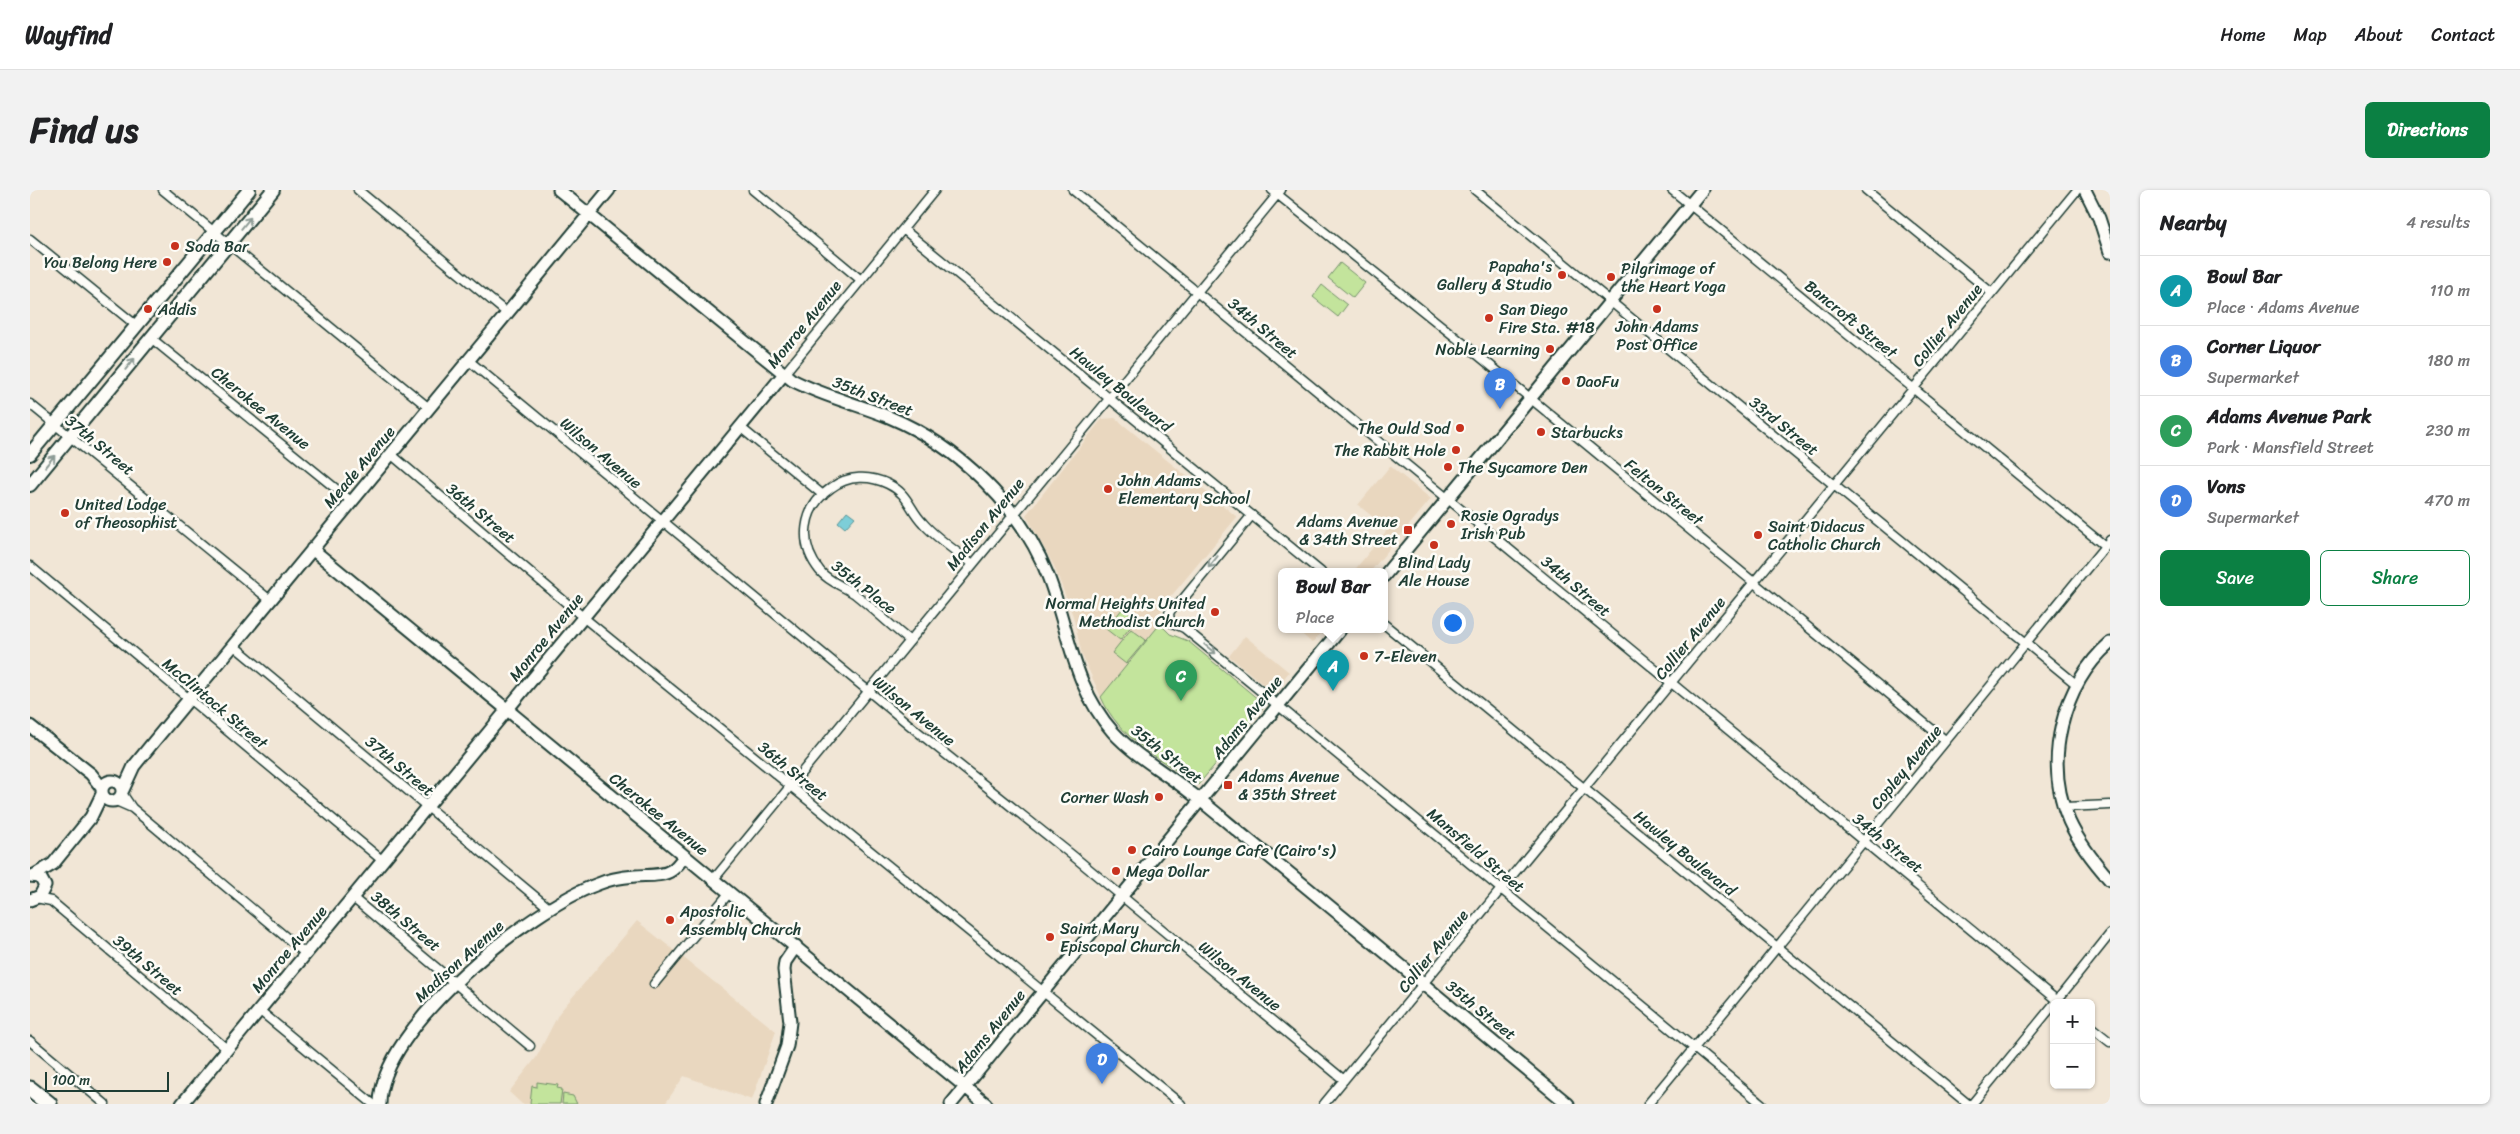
<!DOCTYPE html>
<meta charset="utf-8">
<style>
:root{--surface:#fff;--page:#f2f2f2;--text:#202124;--muted:#757577;--line:#e0e0e0;--accent:#0b8043}
body{margin:0;font-family:Sriracha,sans-serif;background:var(--page);color:var(--text)}
.controls{position:absolute;right:15px;bottom:15px;display:grid;overflow:hidden;border-radius:8px;box-shadow:0 1px 4px #0004}
.controls button{width:45px;height:45px;display:grid;place-items:center;padding:0;border:0;border-bottom:1px solid var(--line);background:var(--surface);color:var(--text);font:25px sans-serif}
.scale{position:absolute;left:15px;bottom:12px;width:124px;box-sizing:border-box;padding-left:5px;border:2px solid #1f3d34;border-top:0;font-size:14px;line-height:18px;white-space:nowrap;color:#1f3d34;-webkit-text-stroke:4px #fdfcf7;paint-order:stroke}
.you{position:absolute;left:1422px;top:432px;width:18px;height:18px;margin:-12px;border:4px solid #fff;border-radius:50%;background:#1a73e8;box-shadow:0 0 0 8px #1a73e833}
.badge{display:grid;place-items:center;width:32px;height:32px;border-radius:50%;background:var(--accent);color:#fff;font-size:16px;font-weight:700}
.pin{position:absolute;translate:-50% -41px;filter:drop-shadow(0 1px 2px #0008)}
.pin::after{content:'';position:absolute;top:26px;width:18px;height:15px;background:inherit;clip-path:polygon(0 0,100% 0,50% 100%)}
.popup{position:absolute;left:1248px;top:378px;width:110px;height:65px;box-sizing:border-box;display:grid;place-content:center;border-radius:8px;background:var(--surface);filter:drop-shadow(0 1px 4px #0005);font-size:16px;white-space:nowrap;color:var(--muted)}
.popup b{font-size:19px;color:var(--text)}
.popup::after{content:'';position:absolute;left:50%;top:100%;margin-left:-10px;border:10px solid transparent;border-top-color:var(--surface)}
.list{margin:0;padding:0;list-style:none}
h2{display:flex;justify-content:space-between;align-items:center;height:65px;margin:0;padding:0 20px;font-size:21px}
h2 small{font-size:16px;font-weight:400;color:var(--muted)}
.list li{display:grid;grid-template-columns:32px 1fr auto;gap:15px;align-items:center;box-sizing:border-box;height:70px;padding:0 20px;border-top:1px solid var(--line)}
.list b{display:block;font-size:19px;white-space:nowrap}
.list p{margin:0;font-size:16px;white-space:nowrap;color:var(--muted)}
.list em{font-size:16px;font-style:normal;color:var(--muted)}
.actions{display:flex;gap:10px;padding:15px 20px}
.actions a{flex:1;padding:11px 0;border:1px solid var(--accent);border-radius:8px;text-align:center;font-size:18px;color:var(--accent)}
.actions .main{background:var(--accent);color:#fff}
.map{position:relative;flex:none;width:2080px;height:914px;overflow:hidden;border-radius:8px}
header{display:flex;align-items:center;gap:30px;box-sizing:border-box;height:70px;padding:0 25px;background:var(--surface);border-bottom:1px solid var(--line)}
header strong{font-size:24px}
nav{display:flex;gap:28px;margin-inline-start:auto;font-size:18px}
.intro{display:flex;align-items:center;justify-content:space-between;box-sizing:border-box;height:120px;padding:0 30px}
h1{margin:0;font-size:35px}
.button{padding:12px 22px;border-radius:8px;background:var(--accent);color:#fff;font-size:18px;font-weight:700}
main{display:flex;gap:30px;padding:0 30px}
aside{flex:1;background:var(--surface);border-radius:8px;box-shadow:0 1px 4px #0004}
.map>svg:first-child{display:block}
</style>
<header>
<strong>Wayfind</strong>
<nav><a>Home</a><a>Map</a><a>About</a><a>Contact</a></nav>
</header>
<div class="intro"><h1>Find us</h1><a class="button">Directions</a></div>
<main>
<div class="map">
<svg width="2080" height="914" viewBox="0 0 2080 914">
<rect width="100%" height="100%" fill="#f1e6d6"/>
<filter id="ink" filterUnits="userSpaceOnUse"><feTurbulence type="fractalNoise" baseFrequency=".02" numOctaves="2"/><feDisplacementMap in="SourceGraphic" scale="10" xChannelSelector="R" yChannelSelector="G"/><feConvolveMatrix kernelMatrix="1 2 1 2 8 2 1 2 1" color-interpolation-filters="sRGB"/></filter>
<g filter="url(#ink)">
<path fill="#e9d7bf" d="M1085 228 1207 327 1143 404 1138 407 1132 415 1130 434 1071 507 1052 465 1043 426 1024 376 996 325 1072 229Z
M1360 276 1401 309 1340 382H1323L1358 339 1328 315Z
M1267 440H1293L1282 453Z
M1215 446 1259 482 1244 501 1240 500 1199 466Z
M607 731 746 841 722 910 654 886 635 914H492L479 902 506 868 529 823Z"/>
<path fill="#c3e49c" stroke="#719068" d="M1310 73 1335 93 1323 108 1298 88Z
M1292 95 1317 115 1308 127 1283 107Z
M1093 418 1107 429 1090 450 1076 439Z
M1130 434 1140 444 1158 451 1235 515 1168 595C1132 570 1089 549 1071 507Z
M1101 439 1116 450 1096 474 1082 463Z
M507 892 528 895 527 898 532 899 530 914H500L502 896 507 897Z
M533 904 543 906 547 914H532Z"/>
<path fill="#7dced8" stroke="#579496" d="M817 321 825 327 815 338 808 332Z"/>
<g fill="none" stroke-linecap="round" stroke-linejoin="round">
<defs>
<path id="street" d="M133 0 399 218
M328 0 477 123
M723 0 831 90
M1043 0 2030 813
M1242 0 1449 166 1915 550
M1445 0 2046 494
M1642 0 2075 356
M1836 0 1962 103
M873 39 1291 382
M0 49 107 136
M121 148 321 311
M438 170 888 542 1042 665 1314 890
M754 184 905 0
M0 214 240 410
M710 237 793 305
M362 265 553 427 1151 914
M1222 325 1149 414 1143 417 1139 423 1140 432 1154 438 1732 914
M0 376 353 671
M1354 434 1938 914
M880 451C861 436 844 419 825 404 813 396 799 392 790 381 768 354 772 318 801 298 818 285 840 285 858 294 879 304 879 319 893 333 907 349 926 361 943 374
M203 455 519 718
M92 603 102 618
M86 611 102 618 276 764
M2035 617 2080 615
M684 689 1251 0
M6 708 21 711 197 859
M323 708 500 856
M624 794 700 702
M2025 813 2080 744
M229 820 343 914
M2061 837 2080 852
M0 851 75 914
M1294 914 2047 0
M1618 914C1773 727 1925 538 2080 350
M1942 914 2024 814"/>
<path id="secondary" d="M529 0 762 190C793 206 827 214 859 227 928 256 991 316 1018 386 1039 440 1043 497 1083 542 1106 567 1135 582 1161 603 1181 618 1200 635 1220 651 1327 738 1432 827 1538 914
M2055 0 2069 28 2080 62
M282 359 956 914
M1354 386 1672 0
M2080 453C2032 495 2013 571 2039 631 2049 653 2064 672 2080 690
M0 536 61 584 72 598
M72 601a10 10 0 1 1 20 0a10 10 0 1 1-20 0Z
M93 600 104 576 121 555 579 0
M0 686 10 687 15 696 10 706 0 710
M3 686 23 674 61 627 72 604
M152 914 754 184
M350 914C350 837 501 718 568 694 579 689 593 687 605 686 617 685 632 687 642 680 647 677 651 670 655 666
M736 914 757 856 760 832 754 780 755 772 766 756
M921 914 1310 440"/>
<path id="primary" d="M0 264 219 0
M0 295 243 0"/>
<path id="highway" d="M0 899 19 914"/>
</defs>
<use href="#street" stroke="#1f3d34" stroke-width="11"/>
<use href="#secondary" stroke="#1f3d34" stroke-width="15"/>
<use href="#primary" stroke="#1f3d34" stroke-width="16"/>
<use href="#highway" stroke="#1f3d34" stroke-width="19"/>
<use href="#street" stroke="#fdfcf7" stroke-width="8"/>
<use href="#secondary" stroke="#fdfcf7" stroke-width="11"/>
<use href="#primary" stroke="#fdfcf7" stroke-width="12"/>
<use href="#highway" stroke="#fdfcf7" stroke-width="15"/>
</g>
<defs><path id="oneway-shaft" d="M-6 0H5M1.5-3L5.5 0L1.5 3" fill="none" stroke-width="1.6" stroke-linecap="round" stroke-linejoin="round" transform="scale(1.25)"/></defs>
<g stroke="#8e9c96">
<use href="#oneway-shaft" transform="translate(216 33) rotate(-51)"/>
<use href="#oneway-shaft" transform="translate(100 174) rotate(-51)"/>
<use href="#oneway-shaft" transform="translate(20 271) rotate(-50)"/>
<use href="#oneway-shaft" transform="translate(1183 372) rotate(129)"/>
<use href="#oneway-shaft" transform="translate(1180 459) rotate(39)"/>
</g>
</g>
<g fill="#c8321e" stroke="#fdfcf7" stroke-width="2">
<circle cx="145" cy="56" r="5"/>
<circle cx="137" cy="72" r="5"/>
<circle cx="1532" cy="85" r="5"/>
<circle cx="1581" cy="87" r="5"/>
<circle cx="118" cy="119" r="5"/>
<circle cx="1627" cy="119" r="5"/>
<circle cx="1459" cy="128" r="5"/>
<circle cx="1520" cy="159" r="5"/>
<circle cx="1536" cy="191" r="5"/>
<circle cx="1430" cy="238" r="5"/>
<circle cx="1511" cy="242" r="5"/>
<circle cx="1426" cy="260" r="5"/>
<circle cx="1418" cy="277" r="5"/>
<circle cx="1078" cy="299" r="5"/>
<circle cx="35" cy="323" r="5"/>
<circle cx="1421" cy="334" r="5"/>
<rect x="1373" y="335" width="10" height="10" rx="2.5"/>
<circle cx="1728" cy="345" r="5"/>
<circle cx="1404" cy="355" r="5"/>
<circle cx="1185" cy="422" r="5"/>
<circle cx="1334" cy="466" r="5"/>
<rect x="1193" y="590" width="10" height="10" rx="2.5"/>
<circle cx="1129" cy="607" r="5"/>
<circle cx="1102" cy="660" r="5"/>
<circle cx="1086" cy="681" r="5"/>
<circle cx="640" cy="730" r="5"/>
<circle cx="1020" cy="747" r="5"/>
</g>
<g text-anchor="middle" dominant-baseline="central" stroke-width="5" stroke-linejoin="round" paint-order="stroke">
<g font-size="16" fill="#1f3d34" stroke="#fdfcf7" text-anchor="start">
<text x="155" y="56">Soda Bar</text>
<text x="127" y="72" text-anchor="end">You Belong Here</text>
<text x="1522" y="76" text-anchor="end">Papaha's<tspan x="1522" dy="18">Gallery &amp; Studio</tspan></text>
<text x="1591" y="78">Pilgrimage of<tspan x="1591" dy="18">the Heart Yoga</tspan></text>
<text x="128" y="119">Addis</text>
<text x="1469" y="119">San Diego<tspan x="1469" dy="18">Fire Sta. #18</tspan></text>
<text x="1627" y="136" text-anchor="middle">John Adams<tspan x="1627" dy="18">Post Office</tspan></text>
<text x="1510" y="159" text-anchor="end">Noble Learning</text>
<text x="1546" y="191">DaoFu</text>
<text x="1420" y="238" text-anchor="end">The Ould Sod</text>
<text x="1521" y="242">Starbucks</text>
<text x="1416" y="260" text-anchor="end">The Rabbit Hole</text>
<text x="1428" y="277">The Sycamore Den</text>
<text x="1088" y="290">John Adams<tspan x="1088" dy="18">Elementary School</tspan></text>
<text x="45" y="314">United Lodge<tspan x="45" dy="18">of Theosophist</tspan></text>
<text x="1431" y="325">Rosie Ogradys<tspan x="1431" dy="18">Irish Pub</tspan></text>
<text x="1368" y="331" text-anchor="end">Adams Avenue<tspan x="1368" dy="18">&amp; 34th Street</tspan></text>
<text x="1738" y="336">Saint Didacus<tspan x="1738" dy="18">Catholic Church</tspan></text>
<text x="1404" y="372" text-anchor="middle">Blind Lady<tspan x="1404" dy="18">Ale House</tspan></text>
<text x="1175" y="413" text-anchor="end">Normal Heights United<tspan x="1175" dy="18">Methodist Church</tspan></text>
<text x="1344" y="466">7-Eleven</text>
<text x="1208" y="586">Adams Avenue<tspan x="1208" dy="18">&amp; 35th Street</tspan></text>
<text x="1119" y="607" text-anchor="end">Corner Wash</text>
<text x="1112" y="660">Cairo Lounge Cafe (Cairo's)</text>
<text x="1096" y="681">Mega Dollar</text>
<text x="650" y="721">Apostolic<tspan x="650" dy="18">Assembly Church</tspan></text>
<text x="1030" y="738">Saint Mary<tspan x="1030" dy="18">Episcopal Church</tspan></text>
</g>
<g font-size="16" fill="#1f3d34" stroke="#fdfcf7">
<text transform="translate(1821 129) rotate(39)">Bancroft Street</text>
<text transform="translate(774 134) rotate(-51)">Monroe Avenue</text>
<text transform="translate(1917 135) rotate(-51)">Collier Avenue</text>
<text transform="translate(1233 138) rotate(40)">34th Street</text>
<text transform="translate(1091 199) rotate(39)">Hawley Boulevard</text>
<text transform="translate(843 206) rotate(21)">35th Street</text>
<text transform="translate(231 218) rotate(39)">Cherokee Avenue</text>
<text transform="translate(1754 236) rotate(39)">33rd Street</text>
<text transform="translate(70 255) rotate(40)">37th Street</text>
<text transform="translate(571 263) rotate(40)">Wilson Avenue</text>
<text transform="translate(329 277) rotate(-50)">Meade Avenue</text>
<text transform="translate(1634 302) rotate(39)">Felton Street</text>
<text transform="translate(451 323) rotate(40)">36th Street</text>
<text transform="translate(955 334) rotate(-51)">Madison Avenue</text>
<text transform="translate(1546 396) rotate(40)">34th Street</text>
<text transform="translate(834 397) rotate(38)">35th Place</text>
<text transform="translate(516 447) rotate(-51)">Monroe Avenue</text>
<text transform="translate(1660 448) rotate(-51)">Collier Avenue</text>
<text transform="translate(185 513) rotate(40)">McClintock Street</text>
<text transform="translate(884 521) rotate(39)">Wilson Avenue</text>
<text transform="translate(1217 527) rotate(-51)">Adams Avenue</text>
<text transform="translate(1137 564) rotate(38)">35th Street</text>
<text transform="translate(370 576) rotate(40)">37th Street</text>
<text transform="translate(1876 577) rotate(-51)">Copley Avenue</text>
<text transform="translate(763 581) rotate(39)">36th Street</text>
<text transform="translate(629 624) rotate(39)">Cherokee Avenue</text>
<text transform="translate(1858 653) rotate(39)">34th Street</text>
<text transform="translate(1446 660) rotate(40)">Mansfield Street</text>
<text transform="translate(1655 663) rotate(39)">Hawley Boulevard</text>
<text transform="translate(376 731) rotate(40)">38th Street</text>
<text transform="translate(259 759) rotate(-50)">Monroe Avenue</text>
<text transform="translate(1403 761) rotate(-51)">Collier Avenue</text>
<text transform="translate(429 771) rotate(-42)">Madison Avenue</text>
<text transform="translate(118 775) rotate(40)">39th Street</text>
<text transform="translate(1210 786) rotate(39)">Wilson Avenue</text>
<text transform="translate(1451 820) rotate(39)">35th Street</text>
<text transform="translate(960 841) rotate(-51)">Adams Avenue</text>
</g>
</g>
</svg>
<div class="controls">
<button>+</button>
<button>−</button>
</div>
<div class="scale">100 m</div>
<div class="you"></div>
<div class="pin badge" style="left:1303px;top:501px;background:#0f9aa8">A</div>
<div class="popup"><b>Bowl Bar</b>Place</div>
<div class="pin badge" style="left:1470px;top:219px;background:#3f7fe0">B</div>
<div class="pin badge" style="left:1151px;top:511px;background:#2e9e5b">C</div>
<div class="pin badge" style="left:1072px;top:894px;background:#3f7fe0">D</div>
</div>
<aside>
<h2>Nearby<small>4 results</small></h2>
<ul class="list">
<li><span class="badge" style="background:#0f9aa8">A</span><div><b>Bowl Bar</b><p>Place · Adams Avenue</p></div><em>110 m</em></li>
<li><span class="badge" style="background:#3f7fe0">B</span><div><b>Corner Liquor</b><p>Supermarket</p></div><em>180 m</em></li>
<li><span class="badge" style="background:#2e9e5b">C</span><div><b>Adams Avenue Park</b><p>Park · Mansfield Street</p></div><em>230 m</em></li>
<li><span class="badge" style="background:#3f7fe0">D</span><div><b>Vons</b><p>Supermarket</p></div><em>470 m</em></li>
</ul>
<div class="actions"><a class="main">Save</a><a>Share</a></div>
</aside>
</main>
